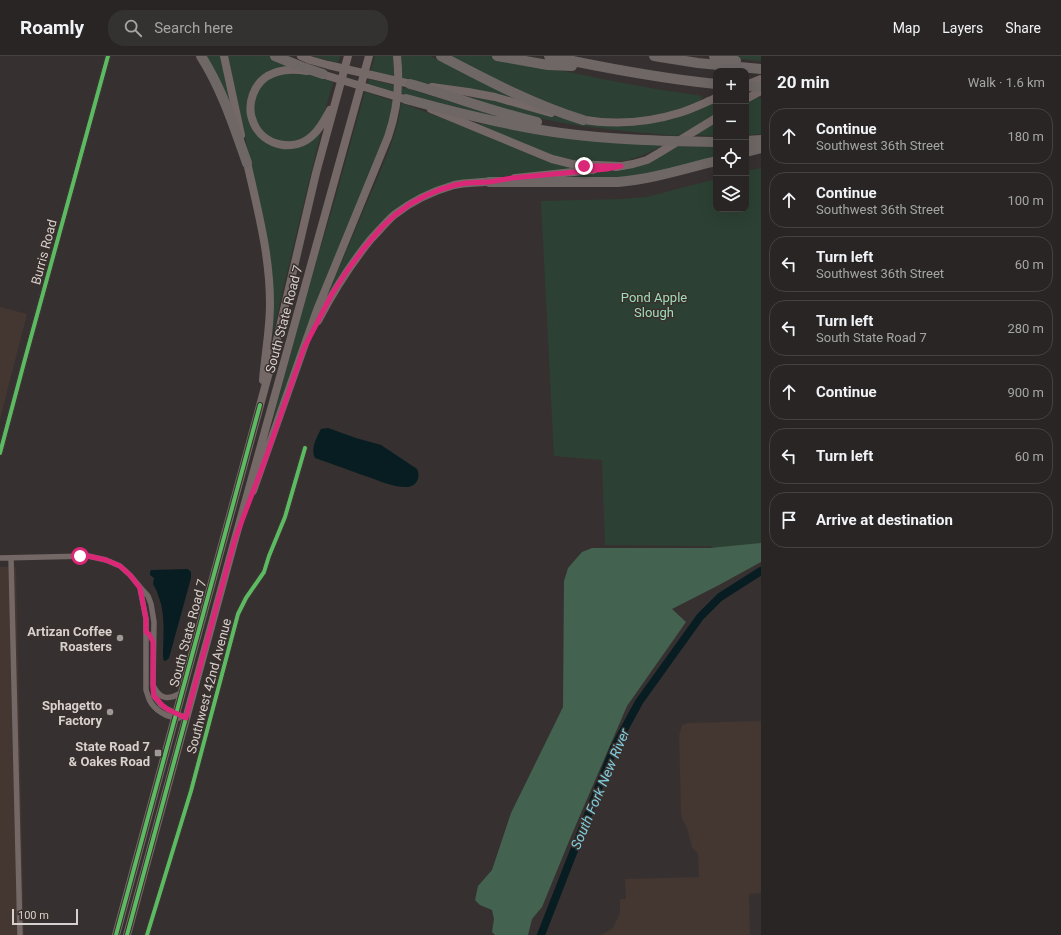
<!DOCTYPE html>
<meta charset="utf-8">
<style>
:root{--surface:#282524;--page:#343131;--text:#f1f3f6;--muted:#a5a5a6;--line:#444241}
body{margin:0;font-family:Roboto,sans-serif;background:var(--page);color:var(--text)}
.controls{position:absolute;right:12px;top:12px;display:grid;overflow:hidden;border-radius:8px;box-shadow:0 4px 16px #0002}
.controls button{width:36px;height:36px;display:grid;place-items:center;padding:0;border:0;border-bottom:1px solid var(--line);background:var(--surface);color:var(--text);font:20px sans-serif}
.scale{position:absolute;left:12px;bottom:10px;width:66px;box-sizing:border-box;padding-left:4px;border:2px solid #d6d1ce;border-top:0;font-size:11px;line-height:14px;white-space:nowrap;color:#d6d1ce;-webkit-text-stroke:3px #39302d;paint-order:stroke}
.stop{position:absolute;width:12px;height:12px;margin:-9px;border:3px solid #db2777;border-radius:50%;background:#fff}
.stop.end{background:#db2777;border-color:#fff;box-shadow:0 1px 4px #0008}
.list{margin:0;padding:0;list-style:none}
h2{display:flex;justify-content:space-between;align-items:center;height:52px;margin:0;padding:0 16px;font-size:17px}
h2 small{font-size:13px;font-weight:400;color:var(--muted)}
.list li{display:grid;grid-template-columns:26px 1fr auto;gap:12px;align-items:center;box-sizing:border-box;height:56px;margin:0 8px 8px;padding:0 8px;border:1px solid var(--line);border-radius:16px}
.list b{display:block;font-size:15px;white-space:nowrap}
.list p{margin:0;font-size:13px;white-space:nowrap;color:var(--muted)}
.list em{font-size:13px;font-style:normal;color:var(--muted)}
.icon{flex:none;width:22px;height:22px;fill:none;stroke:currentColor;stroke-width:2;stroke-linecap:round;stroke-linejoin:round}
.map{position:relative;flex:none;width:761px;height:879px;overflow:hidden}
header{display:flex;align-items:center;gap:24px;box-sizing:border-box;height:56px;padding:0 20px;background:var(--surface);border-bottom:1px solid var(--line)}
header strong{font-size:19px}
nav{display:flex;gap:22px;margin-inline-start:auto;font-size:14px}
.search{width:280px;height:36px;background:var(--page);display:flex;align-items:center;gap:10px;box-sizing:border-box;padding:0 14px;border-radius:16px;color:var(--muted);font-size:15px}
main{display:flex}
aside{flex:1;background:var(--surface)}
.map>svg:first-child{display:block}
</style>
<header>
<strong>Roamly</strong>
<div class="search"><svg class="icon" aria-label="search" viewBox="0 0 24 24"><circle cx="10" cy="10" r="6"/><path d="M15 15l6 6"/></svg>Search here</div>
<nav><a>Map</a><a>Layers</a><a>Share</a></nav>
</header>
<main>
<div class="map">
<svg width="761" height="879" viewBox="0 0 761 879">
<rect width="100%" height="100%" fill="#363130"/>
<path fill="#443631" d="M0 251 27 258 0 363Z
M0 511H16L24 879H0Z
M761 665V837L749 838 750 879H601L613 872 620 857V843H626L625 823 699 821 698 798 692 791 687 772 682 763 681 757 679 680 682 669 688 667Z"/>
<path fill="#2c4133" d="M204 0H222L237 64Z
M227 0H269L292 9 255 28 254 74 286 91 321 76 295 183 270 289 271 257 259 143Z
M313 0H340L338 7Z
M375 0H430L530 46 414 25 371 15Z
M447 0H504L544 11 607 24 656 33 702 40 701 45 682 53 637 63 592 62 568 57Z
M712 0H761V5Z
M284 17 306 18 333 26 324 58 321 65 308 81 288 87 268 81 256 66 253 42 265 24Z
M369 23 409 33 501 61V62L432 47 367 28Z
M365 36 393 45 390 64 386 78 275 364 273 363 305 244 336 140Z
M464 38 514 48 572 65 613 69 716 45V57C708 62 699 68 691 74 688 75 685 78 683 79 677 81 654 77 646 77 583 71 522 64 464 38Z
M750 42H761V78L746 79V45Z
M401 47 494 81 585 112 512 120 464 124 400 151 325 245 384 107C392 87 399 68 401 47Z
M716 65V80L694 79Z
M473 67 492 69 665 89 643 99 629 104 615 106H577L548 99Z
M677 90 716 91V102L640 121 539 122 616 114Z
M761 112V497L719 496 711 490 605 489 602 404 554 400 541 145 623 143 647 141 716 123V153H746V115Z"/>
<path fill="#446250" d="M761 487V506L719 529 672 553 686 566 627 650 572 778 542 851 532 863 528 879H495L492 876 494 863 492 854 480 849 475 844 478 830 492 814 511 757 563 651 564 525 568 512 582 496 592 492H710Z"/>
<path fill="#071d21" d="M328 372 356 382 381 389 417 413C421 421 417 430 408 431 394 432 378 424 365 420 349 414 332 408 315 402 310 393 317 381 321 373Z
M188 513 191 516V522L169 602 167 604 164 605 163 601C163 581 166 558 158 539 157 535 155 531 153 528L154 522 150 519V516L151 514Z"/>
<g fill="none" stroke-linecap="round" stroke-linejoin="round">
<path stroke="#071d21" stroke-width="8" d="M541 879 614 692 639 646 700 561 720 541 761 515"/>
<path stroke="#746866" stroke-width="5.5" d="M0 397 25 303 108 0
M0 502 88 500 106 504 120 510 130 519 140 531 148 540 151 548 154 566 153 629 154 640 161 649 167 653 186 662
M11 502 20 879
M140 532 146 563V634C147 637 148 640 149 643 154 654 167 662 179 662
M154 631C161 645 170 643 181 637
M147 879 191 735 238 558 246 542 264 516 269 500 285 461 305 392"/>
<path stroke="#756967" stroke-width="8" d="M224 0 241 79
M301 0 310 4 328 9 415 29
M307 15C296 13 284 13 274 17 254 24 245 49 254 68 264 90 295 97 313 79 321 72 325 63 330 54
M318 17 411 45
M746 29 761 23
M432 31 468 36 495 41 551 57
M746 43 761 35
M431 53 552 103 572 108 621 110
M578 63C612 69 647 67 679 57 692 53 704 47 716 42
M246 102C257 151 270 198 270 248 270 273 265 299 263 324
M616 111 633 108 647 104 659 97 716 62
M515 122 593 114
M318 265C333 236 350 209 371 183 379 175 386 166 394 159 412 145 433 135 454 129 467 126 480 127 494 125
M253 435 317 254 388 81C397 55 400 27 397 0
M116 879 271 309 316 117 348 0
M127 879 235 483 369 0"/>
<path stroke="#6e6766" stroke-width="10" d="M201 0C222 33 234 70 247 107
M275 0 302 11 323 18
M441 0C487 24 534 49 583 64
M497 0 548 9 572 10
M549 0C605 12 659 22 716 28
M654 0 698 7 761 13
M714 0 736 5
M410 28C453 40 494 56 537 66
M746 30 761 31
M406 43C457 57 509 70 561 77 612 84 664 85 716 86
M746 85 761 84
M746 96 761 92
M489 126H618C653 123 683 113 716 105"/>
<defs>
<path id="cycleway" d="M0 397 25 303 108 0
M116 879 260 349
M127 879 186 662
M147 879 191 735 238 558 246 542 264 516 269 500 285 461 305 392"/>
</defs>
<use href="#cycleway" stroke="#39302d" stroke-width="6"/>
<use href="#cycleway" stroke="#5cba63" stroke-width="4"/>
</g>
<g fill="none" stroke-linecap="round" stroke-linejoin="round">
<path stroke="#db2777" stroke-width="5" d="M80 500H88L106 504 120 510 130 519 140 532 146 563V576L149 578 153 586V629L154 640 162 649 167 653 186 662 235 483 265 404 304 292 332 238 347 215 364 192 382 171 395 159 410 148 425 140 439 134 455 129 467 127 489 126 512 122 607 113 621 110H584"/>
</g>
<g fill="#9e9997" stroke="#39302d" stroke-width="1.5">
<circle cx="120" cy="582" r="4"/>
<circle cx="110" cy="656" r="4"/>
<rect x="154" y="693" width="8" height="8" rx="2"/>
</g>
<g text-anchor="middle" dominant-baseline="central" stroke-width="3" stroke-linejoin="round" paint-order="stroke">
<g font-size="13" fill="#d6d1ce" stroke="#39302d">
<text transform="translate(44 196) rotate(-75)">Burris Road</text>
<text transform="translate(284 263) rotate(-75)">South State Road 7</text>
<text transform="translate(188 577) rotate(-75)">South State Road 7</text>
<text transform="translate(209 630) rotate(-75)">Southwest 42nd Avenue</text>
</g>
<g font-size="13" fill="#9edeb8" stroke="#39302d">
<text x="654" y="241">Pond Apple<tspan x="654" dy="15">Slough</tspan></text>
</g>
<g font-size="13" font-weight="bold" fill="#d6d1ce" stroke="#39302d" text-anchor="end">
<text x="112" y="575">Artizan Coffee<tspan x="112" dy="15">Roasters</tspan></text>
<text x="102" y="649">Sphagetto<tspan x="102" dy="15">Factory</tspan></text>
<text x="150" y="690">State Road 7<tspan x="150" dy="15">&amp; Oakes Road</tspan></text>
</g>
<g font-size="14" font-style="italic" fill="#7ccedf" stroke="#39302d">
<text transform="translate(600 733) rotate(-67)">South Fork New River</text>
</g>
</g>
</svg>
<div class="controls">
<button>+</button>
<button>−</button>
<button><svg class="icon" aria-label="locate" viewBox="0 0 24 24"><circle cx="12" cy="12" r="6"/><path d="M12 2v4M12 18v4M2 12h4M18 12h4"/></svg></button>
<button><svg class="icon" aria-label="layers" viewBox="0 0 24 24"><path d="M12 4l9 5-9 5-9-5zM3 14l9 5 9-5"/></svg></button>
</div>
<div class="scale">100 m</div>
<div class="stop" style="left:80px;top:500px"></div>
<div class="stop end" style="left:584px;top:110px"></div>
</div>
<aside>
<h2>20 min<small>Walk · 1.6 km</small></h2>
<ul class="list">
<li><svg class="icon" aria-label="ahead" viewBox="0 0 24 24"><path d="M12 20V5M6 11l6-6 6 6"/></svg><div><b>Continue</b><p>Southwest 36th Street</p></div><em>180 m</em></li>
<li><svg class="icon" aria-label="ahead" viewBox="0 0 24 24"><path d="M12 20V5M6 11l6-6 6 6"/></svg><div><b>Continue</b><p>Southwest 36th Street</p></div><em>100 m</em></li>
<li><svg class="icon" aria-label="left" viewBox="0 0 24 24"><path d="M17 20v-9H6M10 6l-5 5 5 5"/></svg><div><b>Turn left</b><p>Southwest 36th Street</p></div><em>60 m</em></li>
<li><svg class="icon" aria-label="left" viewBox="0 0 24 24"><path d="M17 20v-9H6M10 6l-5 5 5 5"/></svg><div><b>Turn left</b><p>South State Road 7</p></div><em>280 m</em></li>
<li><svg class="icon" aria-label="ahead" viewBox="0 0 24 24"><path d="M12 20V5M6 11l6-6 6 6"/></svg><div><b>Continue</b></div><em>900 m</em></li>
<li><svg class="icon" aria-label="left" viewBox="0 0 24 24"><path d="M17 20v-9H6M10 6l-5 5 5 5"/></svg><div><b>Turn left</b></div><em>60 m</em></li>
<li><svg class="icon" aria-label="arrive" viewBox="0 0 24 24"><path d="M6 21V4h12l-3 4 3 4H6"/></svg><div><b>Arrive at destination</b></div></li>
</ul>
</aside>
</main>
